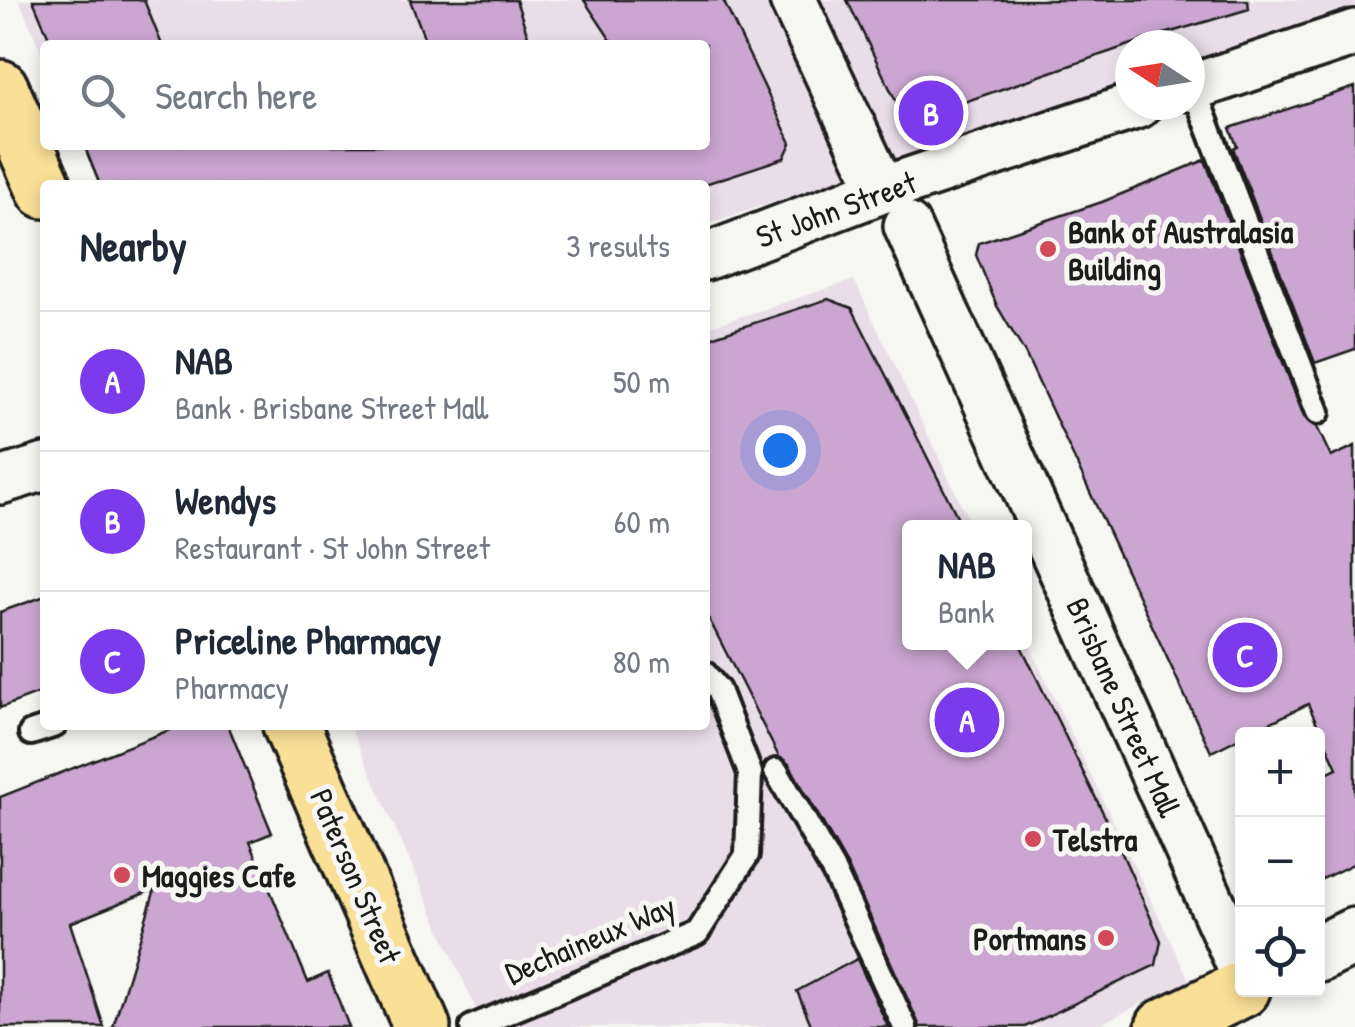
<!DOCTYPE html>
<meta charset="utf-8">
<style>
:root{--surface:#fff;--page:#f6f6f7;--text:#1f2937;--muted:#747a83;--line:#e0e1e3;--accent:#7c3aed}
body{margin:0;font-family:"Patrick Hand",sans-serif;background:var(--page);color:var(--text)}
.controls{position:absolute;right:30px;bottom:30px;display:grid;overflow:hidden;border-radius:10px;box-shadow:0 5px 15px #0003}
.controls button{width:90px;height:90px;display:grid;place-items:center;padding:0;border:0;border-bottom:2px solid var(--line);background:var(--surface);color:var(--text);font:50px sans-serif}
.compass{position:absolute;left:1115px;top:30px;width:90px;height:90px;border-radius:50%;background:var(--surface);box-shadow:0 5px 15px #0003;rotate:282deg}
.you{position:absolute;left:780px;top:450px;width:35px;height:35px;margin:-25px;border:8px solid #fff;border-radius:50%;background:#1a73e8;box-shadow:0 0 0 15px #1a73e833}
.badge{display:grid;place-items:center;width:65px;height:65px;border-radius:50%;background:var(--accent);color:#fff;font-size:32px;font-weight:700}
.pin{position:absolute;translate:-50% -50%;border:5px solid #fff;box-shadow:0 2px 10px #0006}
.popup{position:absolute;left:902px;top:520px;width:130px;height:130px;box-sizing:border-box;display:grid;place-content:center;border-radius:10px;background:var(--surface);filter:drop-shadow(0 2px 8px #0005);font-size:32px;white-space:nowrap;color:var(--muted)}
.popup b{font-size:38px;color:var(--text)}
.popup::after{content:'';position:absolute;left:50%;top:100%;margin-left:-20px;border:20px solid transparent;border-top-color:var(--surface)}
.list{margin:0;padding:0;list-style:none}
h2{display:flex;justify-content:space-between;align-items:center;height:130px;margin:0;padding:0 40px;font-size:42px}
h2 small{font-size:32px;font-weight:400;color:var(--muted)}
.list li{display:grid;grid-template-columns:65px 1fr auto;gap:30px;align-items:center;box-sizing:border-box;height:140px;padding:0 40px;border-top:2px solid var(--line)}
.list b{display:block;font-size:38px;white-space:nowrap}
.list p{margin:0;font-size:32px;white-space:nowrap;color:var(--muted)}
.list em{font-size:32px;font-style:normal;color:var(--muted)}
.icon{flex:none;width:55px;height:55px;fill:none;stroke:currentColor;stroke-width:2;stroke-linecap:round;stroke-linejoin:round}
.map{position:relative;flex:none;width:1355px;height:1027px;overflow:hidden}
.search{position:absolute;background:var(--surface);box-shadow:0 5px 15px #0003;left:40px;top:40px;width:670px;height:110px;display:flex;align-items:center;gap:25px;box-sizing:border-box;padding:0 35px;border-radius:10px;color:var(--muted);font-size:38px}
.panel{position:absolute;background:var(--surface);box-shadow:0 5px 15px #0003;left:40px;top:180px;width:670px;height:550px;border-radius:10px}
.map>svg:first-child{display:block}
</style>
<div class="map">
<svg width="1355" height="1027" viewBox="0 0 1355 1027">
<rect width="100%" height="100%" fill="#f6f6f2"/>
<filter id="ink" filterUnits="userSpaceOnUse"><feTurbulence type="fractalNoise" baseFrequency=".01" numOctaves="2"/><feDisplacementMap in="SourceGraphic" scale="20" xChannelSelector="R" yChannelSelector="G"/><feConvolveMatrix kernelMatrix="1 2 1 2 8 2 1 2 1" color-interpolation-filters="sRGB"/></filter>
<g filter="url(#ink)">
<path fill="#e9dee8" d="M19 0H1355V6L1190 62V45H1130V83L705 225V185H99L82 145H705V45H45V61Z
M854 280 972 527 910 528V642H1024L1025 637 1189 980 1094 1027H484L349 725H705V328Z"/>
<path fill="#caa6d0" stroke="#1c1c1c" stroke-width="2.5" d="M33 0H144L162 45H52Z
M410 0H516L531 45H427Z
M584 0H723L791 143 784 158 702 185H100L84 145H705V45H614Z
M847 0H1248L1249 9 1144 40 906 122Z
M1355 87V349L1315 363 1233 148 1237 146 1230 128Z
M1205 160 1304 417 1317 427 1331 457 1355 446V863L1318 881V777L1337 768 1308 704 1211 752 1025 353 997 306 976 255 979 243 1102 202Z
M828 299 852 308 963 528H910V642H1019L1112 831 1161 941 1156 965 1025 1027H920L847 865 789 764 779 757 705 611V339Z
M45 596V691L0 708V612Z
M182 725H228L272 833 250 842 308 982 328 973 349 1027H113L155 889 70 923 104 1027H0V797Z
M857 959 888 1027H812L797 991Z"/>
<g fill="none" stroke-linecap="round" stroke-linejoin="round">
<defs>
<path id="lane" d="M1193 87 1318 412
M31 733 55 725
M776 771 834 872 905 1027
M472 1027 697 933 747 855 750 773 718 690 705 674"/>
<path id="street" d="M793 0 882 190
M1190 88 1355 33
M907 226 1242 970
M705 257 882 190 1138 105
M0 481 45 467"/>
<path id="secondary" d="M1318 954 1355 936"/>
<path id="highway" d="M0 88 45 190
M291 725 422 1027
M1164 1027 1242 989"/>
</defs>
<use href="#lane" stroke="#1c1c1c" stroke-width="30"/>
<use href="#street" stroke="#1c1c1c" stroke-width="52"/>
<use href="#secondary" stroke="#1c1c1c" stroke-width="62"/>
<use href="#highway" stroke="#1c1c1c" stroke-width="62"/>
<use href="#lane" stroke="#f6f6f2" stroke-width="22"/>
<use href="#street" stroke="#f6f6f2" stroke-width="45"/>
<use href="#secondary" stroke="#f6f6f2" stroke-width="55"/>
<use href="#highway" stroke="#fadf96" stroke-width="55"/>
</g>
</g>
<g fill="#d1495b" stroke="#f6f6f2" stroke-width="4">
<circle cx="1048" cy="249" r="10"/>
<circle cx="1033" cy="839" r="10"/>
<circle cx="122" cy="875" r="10"/>
<circle cx="1106" cy="938" r="10"/>
</g>
<g text-anchor="middle" dominant-baseline="central" stroke-width="10" stroke-linejoin="round" paint-order="stroke">
<g font-size="32" fill="#1c1c1c" stroke="#f6f6f2">
<text transform="translate(836 209) rotate(-20)">St John Street</text>
<text transform="translate(1124 707) rotate(66)">Brisbane Street Mall</text>
<text transform="translate(356 876) rotate(67)">Paterson Street</text>
<text transform="translate(590 939) rotate(-23)">Dechaineux Way</text>
</g>
<g font-size="32" font-weight="bold" fill="#1c1c1c" stroke="#f6f6f2" text-anchor="start">
<text x="1068" y="231">Bank of Australasia<tspan x="1068" dy="37">Building</tspan></text>
<text x="1053" y="839">Telstra</text>
<text x="142" y="875">Maggies Cafe</text>
<text x="1086" y="938" text-anchor="end">Portmans</text>
</g>
</g>
</svg>
<div class="controls">
<button>+</button>
<button>−</button>
<button><svg class="icon" aria-label="locate" viewBox="0 0 24 24"><circle cx="12" cy="12" r="6"/><path d="M12 2v4M12 18v4M2 12h4M18 12h4"/></svg></button>
</div>
<svg class="compass" viewBox="-18 -18 36 36"><path d="M0-13l5 13h-10z" fill="#e53935"/><path d="M0 13l5-13h-10z" fill="#747a83"/></svg>
<div class="you"></div>
<div class="pin badge" style="left:967px;top:720px">A</div>
<div class="popup"><b>NAB</b>Bank</div>
<div class="pin badge" style="left:931px;top:113px">B</div>
<div class="pin badge" style="left:1245px;top:655px">C</div>
<div class="search"><svg class="icon" aria-label="search" viewBox="0 0 24 24"><circle cx="10" cy="10" r="6"/><path d="M15 15l6 6"/></svg>Search here</div>
<section class="panel">
<h2>Nearby<small>3 results</small></h2>
<ul class="list">
<li><span class="badge">A</span><div><b>NAB</b><p>Bank · Brisbane Street Mall</p></div><em>50 m</em></li>
<li><span class="badge">B</span><div><b>Wendys</b><p>Restaurant · St John Street</p></div><em>60 m</em></li>
<li><span class="badge">C</span><div><b>Priceline Pharmacy</b><p>Pharmacy</p></div><em>80 m</em></li>
</ul>
</section>
</div>
